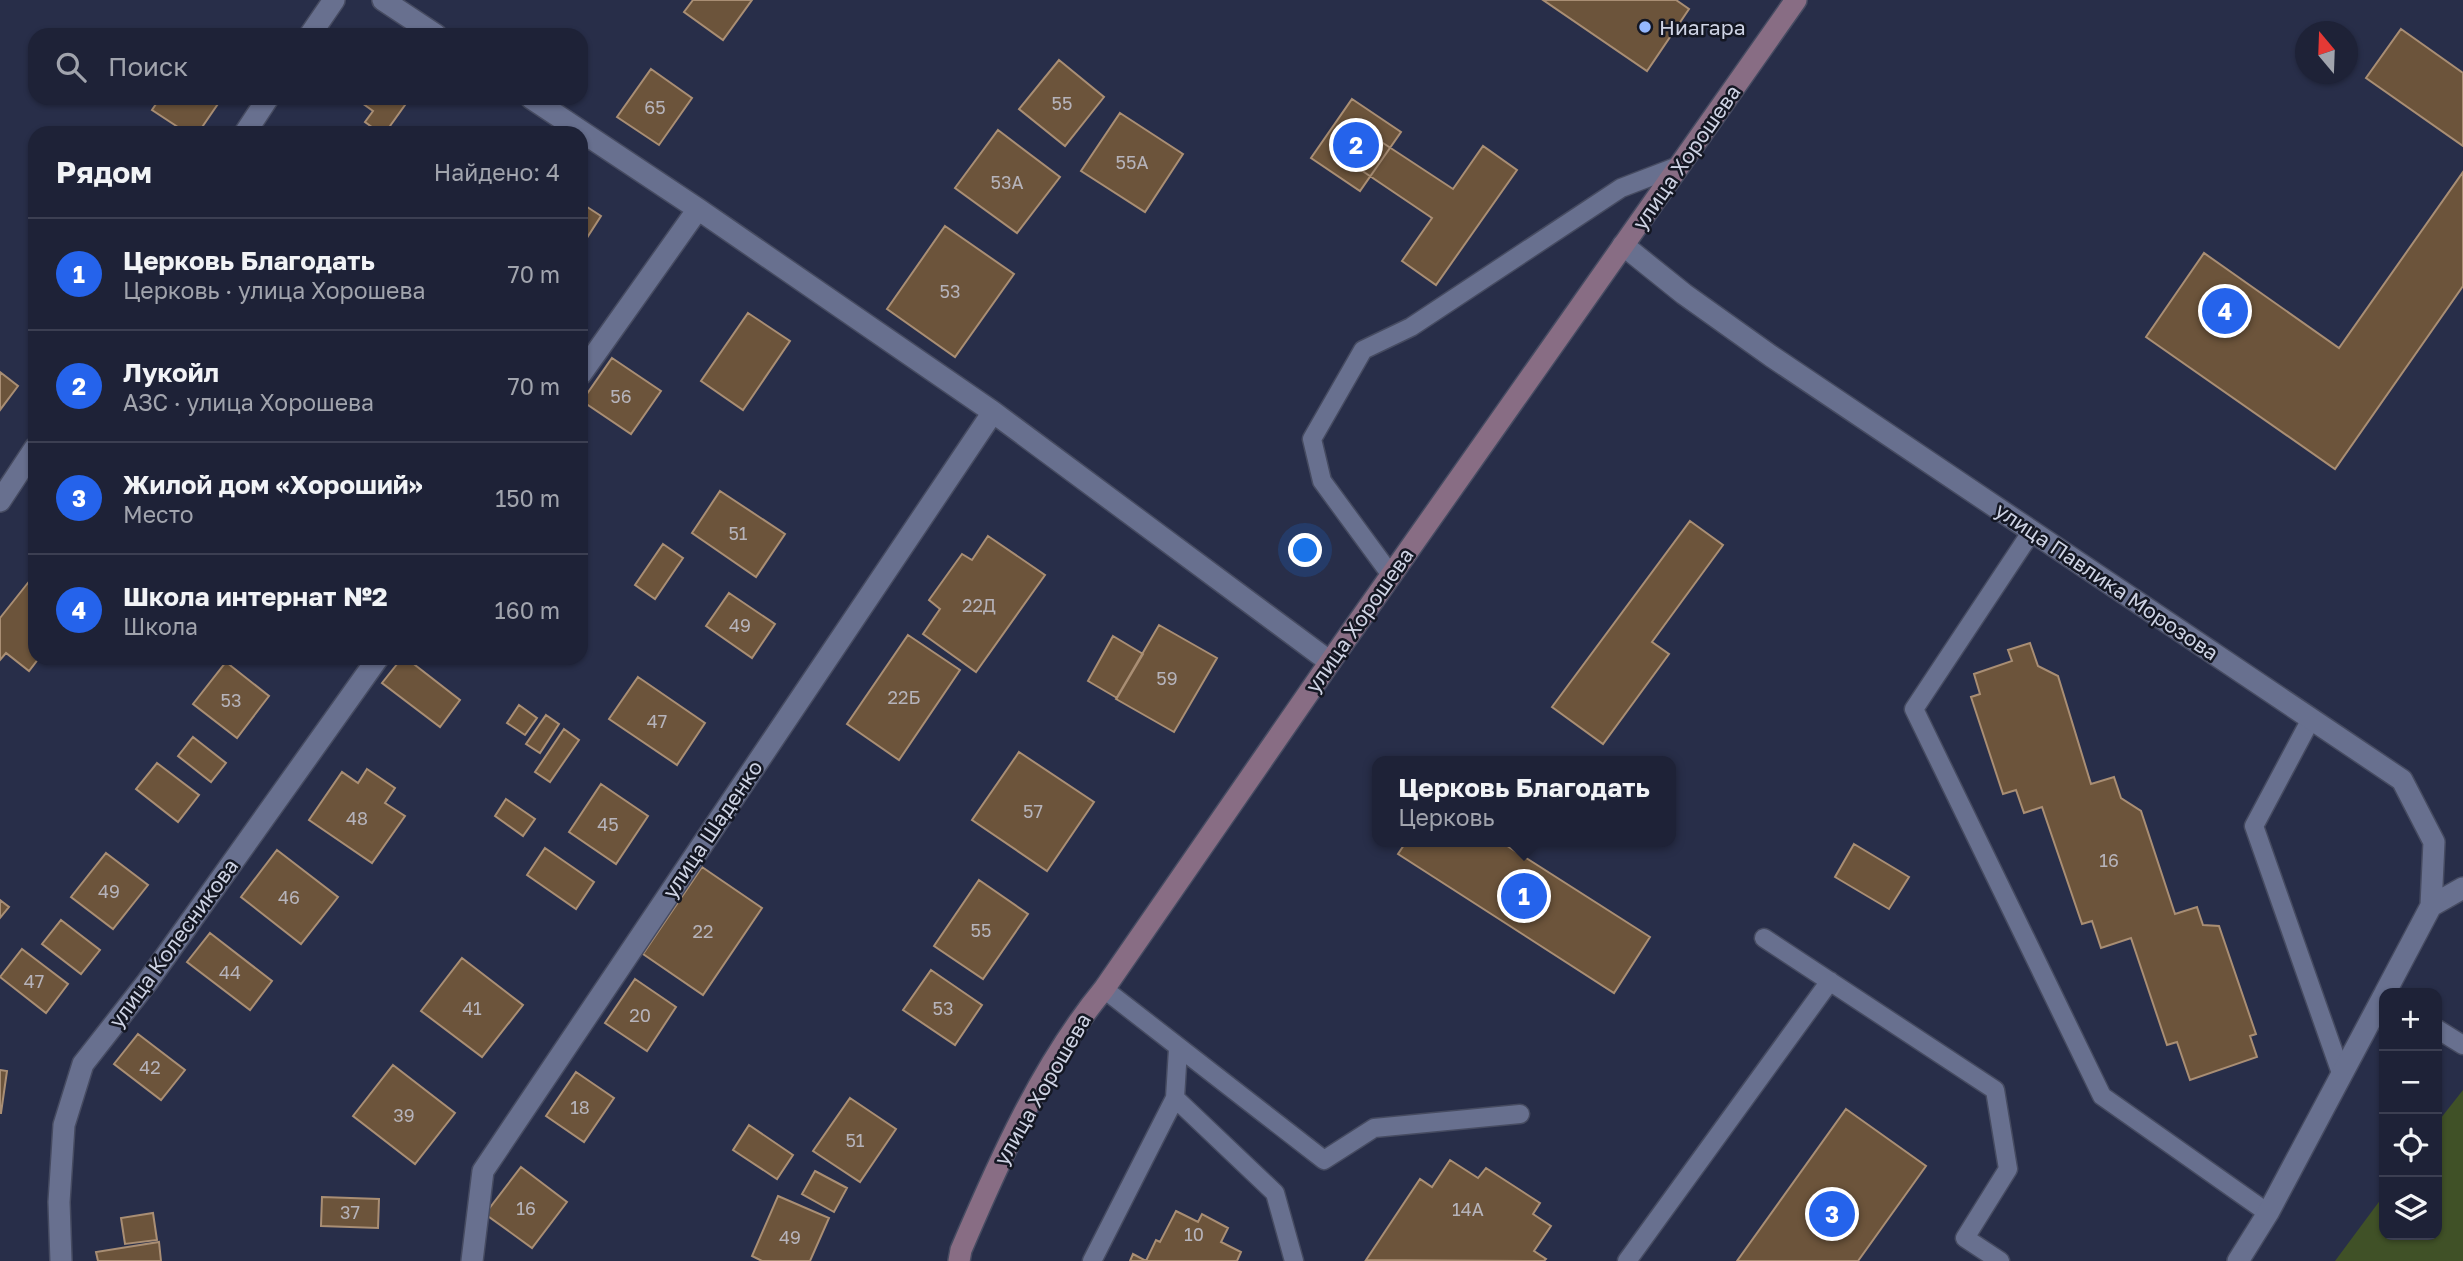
<!DOCTYPE html>
<html lang="ru">
<meta charset="utf-8">
<style>
:root{--surface:#1e2237;--page:#262a3f;--text:#f1f3f6;--muted:#a1a4ad;--line:#3c3f52;--accent:#2563eb}
body{margin:0;font-family:"Golos Text",sans-serif;background:var(--page);color:var(--text)}
.controls{position:absolute;right:21px;bottom:21px;display:grid;overflow:hidden;border-radius:14px;box-shadow:0 2px 5px #0004}
.controls button{width:63px;height:63px;display:grid;place-items:center;padding:0;border:0;border-bottom:2px solid var(--line);background:var(--surface);color:var(--text);font:35px sans-serif}
.compass{position:absolute;left:2295px;top:21px;width:63px;height:63px;border-radius:50%;background:var(--surface);box-shadow:0 2px 5px #0004;rotate:341deg}
.you{position:absolute;left:1306px;top:551px;width:24px;height:24px;margin:-18px;border:5px solid #fff;border-radius:50%;background:#1a73e8;box-shadow:0 0 0 10px #1a73e833}
.badge{display:grid;place-items:center;width:46px;height:46px;border-radius:50%;background:var(--accent);color:#fff;font-size:23px;font-weight:700}
.pin{position:absolute;translate:-50% -50%;border:4px solid #fff;box-shadow:0 2px 7px #0006}
.popup{position:absolute;left:1372px;top:756px;width:304px;height:91px;box-sizing:border-box;display:grid;place-content:center;border-radius:14px;background:var(--surface);filter:drop-shadow(0 2px 5px #0005);font-size:23px;white-space:nowrap;color:var(--muted)}
.popup b{font-size:26px;color:var(--text)}
.popup::after{content:'';position:absolute;left:50%;top:100%;margin-left:-14px;border:14px solid transparent;border-top-color:var(--surface)}
.list{margin:0;padding:0;list-style:none}
h2{display:flex;justify-content:space-between;align-items:center;height:91px;margin:0;padding:0 28px;font-size:30px}
h2 small{font-size:23px;font-weight:400;color:var(--muted)}
.list li{display:grid;grid-template-columns:46px 1fr auto;gap:21px;align-items:center;box-sizing:border-box;height:112px;padding:0 28px;border-top:2px solid var(--line)}
.list b{display:block;font-size:26px;white-space:nowrap}
.list p{margin:0;font-size:23px;white-space:nowrap;color:var(--muted)}
.list em{font-size:23px;font-style:normal;color:var(--muted)}
.icon{flex:none;width:38px;height:38px;fill:none;stroke:currentColor;stroke-width:2;stroke-linecap:round;stroke-linejoin:round}
.map{position:relative;flex:none;width:2463px;height:1261px;overflow:hidden}
.search{position:absolute;background:var(--surface);box-shadow:0 2px 5px #0004;left:28px;top:28px;width:560px;height:77px;display:flex;align-items:center;gap:18px;box-sizing:border-box;padding:0 24px;border-radius:21px;color:var(--muted);font-size:26px}
.panel{position:absolute;background:var(--surface);box-shadow:0 2px 5px #0004;left:28px;top:126px;width:560px;height:539px;border-radius:21px}
.map>svg:first-child{display:block}
</style>
<div class="map">
<svg width="2463" height="1261" viewBox="0 0 2463 1261">
<rect width="100%" height="100%" fill="#282e49"/>
<path fill="#405127" d="M2463 1090V1261H2335L2384 1195V1235H2437V1123Z"/>
<path fill="#6c543b" stroke="#a98e74" stroke-width="2" d="M693 0H752L723 40 684 12Z
M1543 0H1676L1689 9 1647 71Z
M2401 29 2463 73V146L2366 78Z
M1059 60 1104 97 1065 146 1019 109Z
M651 69 692 98 659 145 617 117Z
M160 98H222L198 133H187L152 110Z
M355 98H410L385 133H380L365 122 373 111Z
M1352 99 1401 132 1360 191 1311 158Z
M1120 113 1183 154 1145 212 1081 171Z
M998 130 1060 177 1017 233 955 188Z
M1380 141 1453 189 1483 146 1517 170 1436 285 1402 261 1432 218 1361 170Z
M2463 172V286L2335 469 2146 337 2204 253 2339 348Z
M581 203 601 216 581 247Z
M945 226 1014 274 955 357 887 309Z
M748 313 790 341 743 410 701 381Z
M612 358 661 391 631 434 582 401Z
M0 372 18 386 0 410Z
M720 491 785 534 756 577 692 533Z
M1690 521 1723 545 1652 642 1669 654 1603 744 1552 707Z
M988 536 1045 575 976 672 923 634 940 609 929 600 962 554 972 560Z
M663 544 683 558 655 599 635 585Z
M35 574V658H39L29 671 6 653 0 660V618Z
M729 593 775 624 752 658 706 626Z
M1159 625 1217 658 1174 732 1116 699Z
M908 635 960 670 899 760 847 724Z
M1113 636 1143 654 1117 698 1088 681Z
M2030 643 2038 666 2058 676 2091 784 2114 777 2121 798 2141 811 2175 914 2197 907 2203 925 2219 926 2256 1034 2250 1036 2257 1057 2190 1080 2177 1042 2167 1045 2131 938 2101 948 2092 921 2082 924 2042 807 2024 813 2016 790 2003 794 1971 697 1980 694 1974 674 2012 661 2008 650Z
M402 658H406L460 700 440 727 382 683Z
M226 662 269 696 237 738 193 704Z
M638 677 705 723 677 765 609 719Z
M519 705 537 718 525 735 507 723Z
M546 715 559 724 540 753 526 744Z
M564 729 579 740 550 782 535 772Z
M193 737 226 763 211 782 178 756Z
M1019 752 1094 802 1047 871 972 820Z
M157 763 199 795 178 822 136 789Z
M367 769 395 788 385 803 405 816 372 863 309 820 342 772 358 783Z
M601 784 648 816 616 864 569 832Z
M506 799 535 819 523 836 495 816Z
M1406 842H1501L1650 937 1614 993 1398 854Z
M1854 844 1909 877 1889 909 1835 877Z
M545 848 594 882 576 909 527 875Z
M277 850 338 897 301 944 241 897Z
M106 853 148 885 113 929 71 897Z
M702 867 762 908 703 995 643 954Z
M979 880 1028 914 983 979 934 946Z
M0 900 9 907 0 918Z
M61 920 100 950 81 974 42 944Z
M210 933 272 981 250 1010 187 962Z
M22 949 68 984 46 1013 0 977Z
M462 958 523 1005 482 1057 421 1011Z
M931 970 982 1005 955 1045 903 1010Z
M635 979 676 1007 647 1051 605 1023Z
M138 1034 185 1070 161 1100 114 1064Z
M393 1065 455 1113 415 1164 353 1116Z
M0 1070 7 1071 1 1113H0Z
M576 1072 614 1098 584 1142 546 1116Z
M850 1098 896 1129 860 1182 813 1151Z
M1846 1109 1926 1166 1858 1261H1737Z
M749 1125 793 1155 777 1179 733 1150Z
M1450 1160 1478 1178 1486 1168 1540 1203 1533 1214 1551 1226 1534 1251 1546 1259 1544 1261 1366 1260 1420 1179 1432 1187Z
M521 1167 567 1202 532 1248 485 1214Z
M815 1171 847 1188 834 1212 802 1194Z
M778 1196 829 1218 810 1261H762L752 1256Z
M322 1197 379 1199 378 1228 321 1226Z
M1176 1211 1198 1222 1202 1214 1228 1228 1221 1242 1241 1252 1237 1261H1130L1133 1254 1146 1261 1156 1240 1160 1242Z
M153 1213 157 1240 125 1244 121 1218Z
M159 1242 161 1261H98L96 1252Z"/>
<g fill="none" stroke-linecap="round" stroke-linejoin="round">
<defs>
<path id="service" d="M2032 531 1914 709 2102 1096 2268 1213
M1391 575 1322 481 1312 439 1363 350 1411 327 1621 188 1681 165
M2311 719 2254 826 2341 1073
M1764 938 1995 1090 2008 1169 1965 1238 2000 1261
M1104 989 1324 1160 1374 1128 1520 1114
M2437 1029 2463 1045
M1178 1049 1175 1098 1275 1193 1294 1261
M1092 1261 1175 1098
M1627 1261 1830 981"/>
<path id="minor" d="M383 0 436 35
M310 35 334 0
M531 98 698 209 993 412 1330 662
M245 133 268 98
M1623 245 1684 294 1771 356 2402 780 2434 842 2431 906 2385 993
M581 374 698 209
M0 501 35 448
M2431 906 2463 888
M61 1261 59 1202 64 1125 83 1064 148 981 378 658
M472 1261 483 1171 993 412
M2238 1261 2268 1213 2384 995"/>
<path id="secondary" d="M959 1261 961 1250C999 1161 1042 1064 1104 989L1330 662 1796 0"/>
</defs>
<use href="#service" stroke="#464b61" stroke-width="21"/>
<use href="#minor" stroke="#464b61" stroke-width="24"/>
<use href="#secondary" stroke="#464b61" stroke-width="24"/>
<use href="#service" stroke="#68708f" stroke-width="18"/>
<use href="#minor" stroke="#68708f" stroke-width="21"/>
<use href="#secondary" stroke="#886d84" stroke-width="21"/>
</g>
<circle fill="#94b7fd" stroke="#141723" stroke-width="2.5" cx="1645" cy="27" r="7"/>
<g text-anchor="middle" dominant-baseline="central" stroke-width="5" stroke-linejoin="round" paint-order="stroke">
<g font-size="18" fill="#b6b3ba">
<text x="1062" y="103">55</text>
<text x="655" y="107">65</text>
<text x="1132" y="162">55А</text>
<text x="1007" y="182">53А</text>
<text x="950" y="291">53</text>
<text x="621" y="396">56</text>
<text x="738" y="533">51</text>
<text x="979" y="605">22Д</text>
<text x="740" y="625">49</text>
<text x="1167" y="678">59</text>
<text x="904" y="697">22Б</text>
<text x="231" y="700">53</text>
<text x="657" y="721">47</text>
<text x="1033" y="811">57</text>
<text x="357" y="818">48</text>
<text x="608" y="824">45</text>
<text x="2109" y="860">16</text>
<text x="109" y="891">49</text>
<text x="289" y="897">46</text>
<text x="981" y="930">55</text>
<text x="703" y="931">22</text>
<text x="230" y="972">44</text>
<text x="34" y="981">47</text>
<text x="472" y="1008">41</text>
<text x="943" y="1008">53</text>
<text x="640" y="1015">20</text>
<text x="150" y="1067">42</text>
<text x="580" y="1107">18</text>
<text x="404" y="1115">39</text>
<text x="855" y="1140">51</text>
<text x="526" y="1208">16</text>
<text x="1468" y="1209">14А</text>
<text x="350" y="1212">37</text>
<text x="1194" y="1234">10</text>
<text x="790" y="1237">49</text>
</g>
<g font-size="21" fill="#ced3e4" stroke="#141723" text-anchor="start">
<text x="1659" y="27">Ниагара</text>
</g>
<g font-size="21" fill="#ced3e4" stroke="#141723">
<text transform="translate(1686 157) rotate(-55)">улица Хорошева</text>
<text transform="translate(2107 581) rotate(34)">улица Павлика Морозова</text>
<text transform="translate(1359 620) rotate(-55)">улица Хорошева</text>
<text transform="translate(712 829) rotate(-56)">улица Шаденко</text>
<text transform="translate(173 943) rotate(-54)">улица Колесникова</text>
<text transform="translate(1042 1089) rotate(-60)">улица Хорошева</text>
</g>
</g>
</svg>
<div class="controls">
<button>+</button>
<button>−</button>
<button><svg class="icon" aria-label="locate" viewBox="0 0 24 24"><circle cx="12" cy="12" r="6"/><path d="M12 2v4M12 18v4M2 12h4M18 12h4"/></svg></button>
<button><svg class="icon" aria-label="layers" viewBox="0 0 24 24"><path d="M12 4l9 5-9 5-9-5zM3 14l9 5 9-5"/></svg></button>
</div>
<svg class="compass" viewBox="-18 -18 36 36"><path d="M0-13l5 13h-10z" fill="#e53935"/><path d="M0 13l5-13h-10z" fill="#a1a4ad"/></svg>
<div class="you"></div>
<div class="pin badge" style="left:1524px;top:896px">1</div>
<div class="popup"><b>Церковь Благодать</b>Церковь</div>
<div class="pin badge" style="left:1356px;top:145px">2</div>
<div class="pin badge" style="left:1832px;top:1214px">3</div>
<div class="pin badge" style="left:2225px;top:311px">4</div>
<div class="search"><svg class="icon" aria-label="search" viewBox="0 0 24 24"><circle cx="10" cy="10" r="6"/><path d="M15 15l6 6"/></svg>Поиск</div>
<section class="panel">
<h2>Рядом<small>Найдено: 4</small></h2>
<ul class="list">
<li><span class="badge">1</span><div><b>Церковь Благодать</b><p>Церковь · улица Хорошева</p></div><em>70 m</em></li>
<li><span class="badge">2</span><div><b>Лукойл</b><p>АЗС · улица Хорошева</p></div><em>70 m</em></li>
<li><span class="badge">3</span><div><b>Жилой дом «Хороший»</b><p>Место</p></div><em>150 m</em></li>
<li><span class="badge">4</span><div><b>Школа интернат №2</b><p>Школа</p></div><em>160 m</em></li>
</ul>
</section>
</div>
